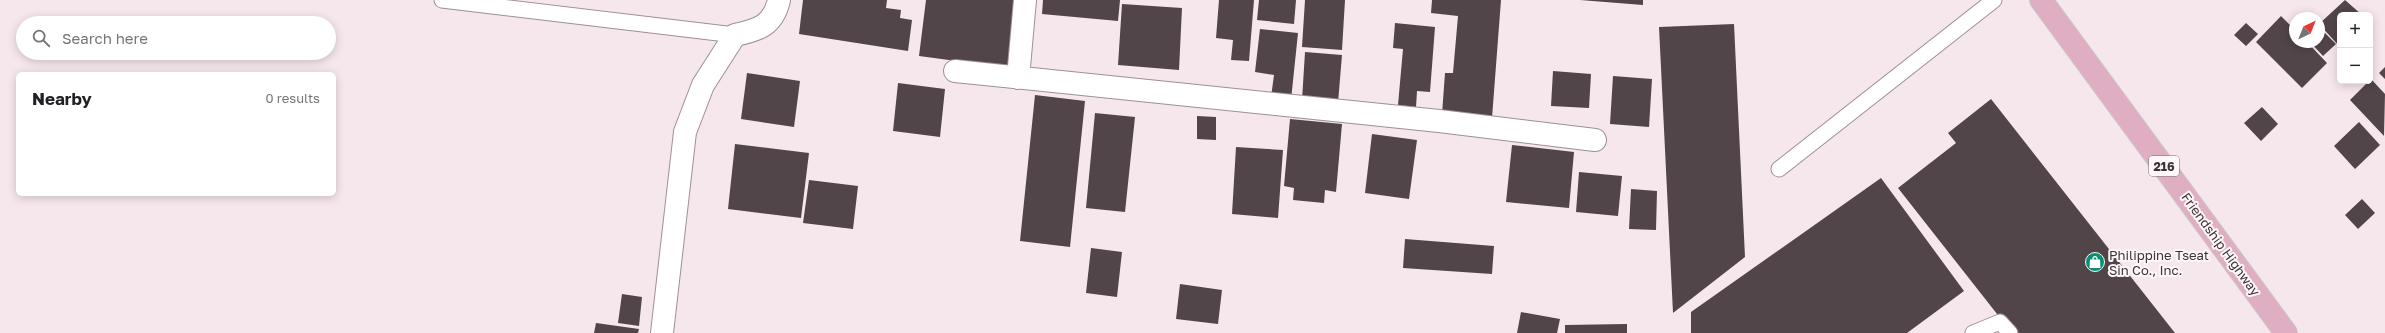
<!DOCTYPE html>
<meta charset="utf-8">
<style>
:root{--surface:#fff;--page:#f6f6f6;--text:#202124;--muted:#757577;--line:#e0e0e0}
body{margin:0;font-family:"Golos Text",sans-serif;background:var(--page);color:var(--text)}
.controls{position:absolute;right:12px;top:12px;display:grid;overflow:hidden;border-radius:6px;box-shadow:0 2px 10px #0003}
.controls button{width:36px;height:36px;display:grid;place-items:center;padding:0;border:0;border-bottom:1px solid var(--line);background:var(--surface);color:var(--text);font:20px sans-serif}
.compass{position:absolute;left:2289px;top:12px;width:36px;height:36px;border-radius:50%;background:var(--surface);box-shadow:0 2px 10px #0003;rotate:43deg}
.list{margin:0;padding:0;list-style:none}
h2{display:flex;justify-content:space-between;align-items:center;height:52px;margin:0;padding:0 16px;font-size:17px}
h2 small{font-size:13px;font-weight:400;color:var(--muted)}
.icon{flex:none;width:22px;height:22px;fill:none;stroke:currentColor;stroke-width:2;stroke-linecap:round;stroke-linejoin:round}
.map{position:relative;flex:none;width:2385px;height:333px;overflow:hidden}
.search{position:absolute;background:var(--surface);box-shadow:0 2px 10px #0003;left:16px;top:16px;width:320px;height:44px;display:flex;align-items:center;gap:10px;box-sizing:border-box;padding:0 14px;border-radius:22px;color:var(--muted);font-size:15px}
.panel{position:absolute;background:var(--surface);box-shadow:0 2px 10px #0003;left:16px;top:72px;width:320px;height:124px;border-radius:6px}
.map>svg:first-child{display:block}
</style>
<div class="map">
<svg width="2385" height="333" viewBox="0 0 2385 333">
<rect width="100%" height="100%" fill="#f6e7ec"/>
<path fill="#514549" d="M803 0H887L886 8 901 10 900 18 912 20 908 51 799 34Z
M926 0H1016L1009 68 919 56Z
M1043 0H1120L1118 21 1042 14Z
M1219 0H1254L1249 61 1231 60 1233 40 1216 38Z
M1259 0H1296L1294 24 1257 20Z
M1305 0H1345L1342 50 1302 47Z
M1432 0H1501L1492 118 1442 114 1445 73H1453L1458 16 1431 13Z
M1580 0H1643V5Z
M2345 0 2362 15H2340V47L2319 24Z
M1122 4 1182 8 1179 70 1118 65Z
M2281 16 2295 30V42H2307L2327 63 2302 88 2256 42Z
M1395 23 1435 27 1430 92 1417 91 1416 107 1398 105 1403 49 1393 48Z
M2246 23 2258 34 2246 46 2234 35Z
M1734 24 1745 257 1673 313 1659 27Z
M2319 27 2336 44 2323 56 2310 42H2319Z
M1260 29 1298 33 1291 100 1271 97 1274 75 1255 72Z
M1305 52 1342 55 1338 103 1302 100Z
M2385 67V79L2379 73Z
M1553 71 1591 74 1589 108 1551 106Z
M747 73 800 81 794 127 741 119Z
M1613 76 1652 79 1649 127 1610 124Z
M2371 79 2385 94 2384 136 2350 100Z
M898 83 945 89 940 137 893 131Z
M1035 95 1085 101 1070 247 1020 241Z
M1991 99 2175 333H2012L1898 188 1956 143 1948 133Z
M2262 107 2278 124 2261 141 2244 123Z
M1095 113 1135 117 1125 212 1086 208Z
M1197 116 1216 117V140L1197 139Z
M1290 119 1342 124 1336 192 1325 190 1324 203 1293 200 1294 188 1284 186Z
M2359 122 2380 145 2355 169 2334 146Z
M1372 134 1417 140 1409 199 1365 193Z
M735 144 809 153 801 218 728 209Z
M1512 145 1574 152 1569 208 1506 202Z
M1236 147 1283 150 1278 218 1232 214Z
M1579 172 1622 176 1618 216 1576 212Z
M1881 178 1964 291 1907 333H1691V312Z
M809 180 858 186 853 229 803 223Z
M1631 189 1657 191 1656 230 1629 229Z
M2362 199 2375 213 2358 229 2345 215Z
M1405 239 1494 246 1492 274 1403 268Z
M1091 248 1122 252 1117 297 1086 293Z
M1180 284 1222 290 1218 324 1176 319Z
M622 294 642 297 639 326 618 323Z
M1521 312 1560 319 1557 333H1517Z
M596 323 639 329 638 333H594Z
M1627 324V333H1565V325Z"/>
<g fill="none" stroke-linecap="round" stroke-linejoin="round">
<defs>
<path id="service" d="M442 0 735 35
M1779 169 1994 0
M1973 333 2000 322 2010 333"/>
<path id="minor" d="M955 71 1439 121 1595 140
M1018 78 1025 0
M662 333 685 132 703 85 735 35C758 30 773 26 779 0"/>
<path id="primary" d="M2041 0 2286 333"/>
</defs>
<use href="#service" stroke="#9d8f94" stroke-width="17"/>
<use href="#minor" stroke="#9d8f94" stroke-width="24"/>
<use href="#primary" stroke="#cccacb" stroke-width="24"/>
<use href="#service" stroke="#fff" stroke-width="15"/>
<use href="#minor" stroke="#fff" stroke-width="22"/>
<use href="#primary" stroke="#e0aec2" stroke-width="22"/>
</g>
<defs>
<symbol id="shop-disc" viewBox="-11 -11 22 22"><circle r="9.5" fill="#098f76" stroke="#fff6f9"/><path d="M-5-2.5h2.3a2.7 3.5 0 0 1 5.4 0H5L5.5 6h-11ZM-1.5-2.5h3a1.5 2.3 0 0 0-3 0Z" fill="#fff"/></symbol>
</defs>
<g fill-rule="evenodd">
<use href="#shop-disc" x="2084" y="251" width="22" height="22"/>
</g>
<g text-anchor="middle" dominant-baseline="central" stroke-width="4" stroke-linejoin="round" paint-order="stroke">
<rect fill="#fff6f9" stroke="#756e70" stroke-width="1" x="2149" y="156" width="30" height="20" rx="3"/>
<g font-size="12" font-weight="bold" fill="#3a3436">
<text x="2164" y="166">216</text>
</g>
<g font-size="13" fill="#3a3436" stroke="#fff6f9">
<text transform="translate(2221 244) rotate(54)">Friendship Highway</text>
</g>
<g font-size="13" fill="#3a3436" stroke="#fff6f9" text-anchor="start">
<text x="2109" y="255">Philippine Tseat<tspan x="2109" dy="15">Sin Co., Inc.</tspan></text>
</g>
</g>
</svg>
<div class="controls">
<button>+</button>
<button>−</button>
</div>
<svg class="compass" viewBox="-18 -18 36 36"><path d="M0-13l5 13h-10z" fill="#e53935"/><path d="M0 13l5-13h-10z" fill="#757577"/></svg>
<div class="search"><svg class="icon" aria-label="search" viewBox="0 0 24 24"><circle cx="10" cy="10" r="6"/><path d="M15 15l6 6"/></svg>Search here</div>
<section class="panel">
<h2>Nearby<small>0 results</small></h2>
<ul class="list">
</ul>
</section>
</div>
